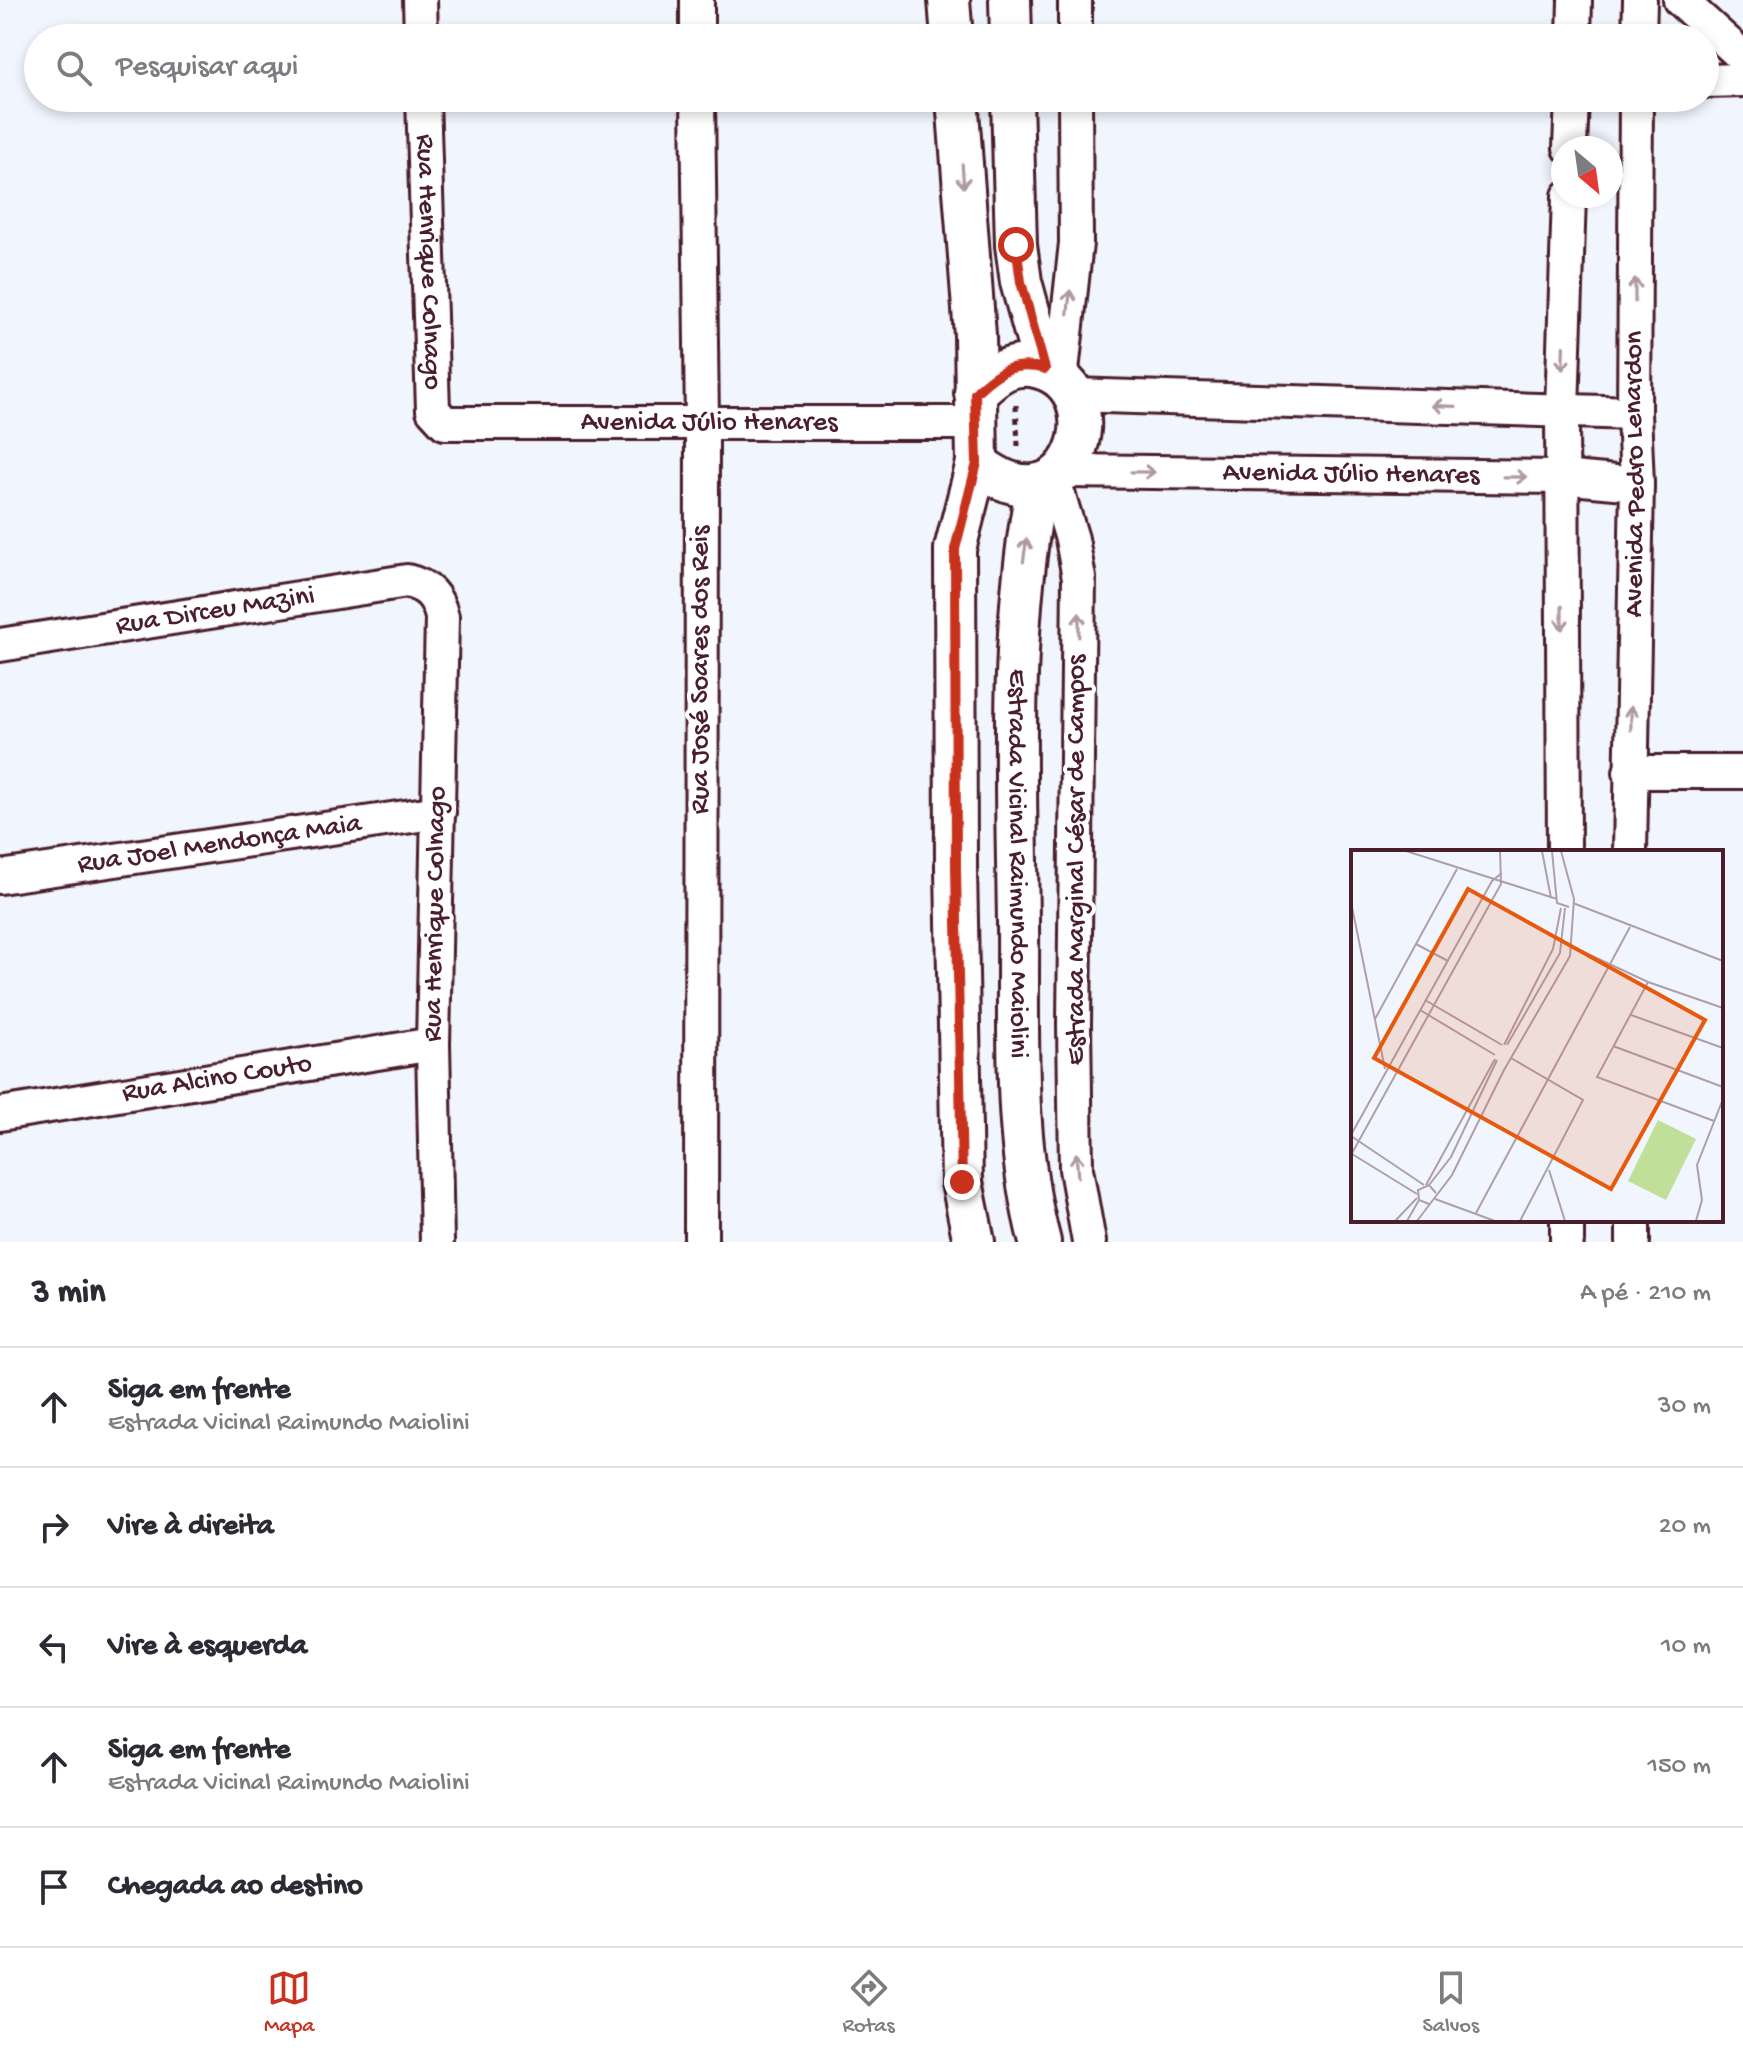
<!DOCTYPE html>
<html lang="pt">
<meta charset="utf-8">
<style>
:root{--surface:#fff;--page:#f7f7f7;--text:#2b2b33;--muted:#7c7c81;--line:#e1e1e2;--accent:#c8321e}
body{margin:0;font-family:"Gochi Hand",sans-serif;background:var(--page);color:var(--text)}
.compass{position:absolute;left:1551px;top:136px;width:72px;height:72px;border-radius:50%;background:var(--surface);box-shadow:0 4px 12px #0003;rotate:151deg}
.stop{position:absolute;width:24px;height:24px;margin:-18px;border:6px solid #c8321e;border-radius:50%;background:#fff}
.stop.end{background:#c8321e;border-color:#fff;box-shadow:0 2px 8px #0008}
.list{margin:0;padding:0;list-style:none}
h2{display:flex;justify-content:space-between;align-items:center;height:104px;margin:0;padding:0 32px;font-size:34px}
h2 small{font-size:26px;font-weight:400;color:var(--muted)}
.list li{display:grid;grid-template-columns:52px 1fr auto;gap:24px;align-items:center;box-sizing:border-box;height:120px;padding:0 32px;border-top:2px solid var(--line)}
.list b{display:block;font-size:30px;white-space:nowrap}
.list p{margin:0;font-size:26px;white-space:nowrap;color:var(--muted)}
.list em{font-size:26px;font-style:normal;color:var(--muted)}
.icon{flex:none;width:44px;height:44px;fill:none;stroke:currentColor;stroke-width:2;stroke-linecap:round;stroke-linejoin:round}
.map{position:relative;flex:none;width:1743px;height:1242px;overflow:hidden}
.search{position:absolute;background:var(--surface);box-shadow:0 4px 12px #0003;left:24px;right:24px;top:24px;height:88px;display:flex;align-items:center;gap:20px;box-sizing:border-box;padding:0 28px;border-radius:44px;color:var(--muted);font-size:30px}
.sheet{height:704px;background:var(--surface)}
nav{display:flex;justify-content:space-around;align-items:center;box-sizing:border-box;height:112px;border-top:2px solid var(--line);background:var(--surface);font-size:22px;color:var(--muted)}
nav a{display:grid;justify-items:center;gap:4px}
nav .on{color:var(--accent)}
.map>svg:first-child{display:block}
</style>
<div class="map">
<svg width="1743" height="1242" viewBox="0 0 1743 1242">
<rect width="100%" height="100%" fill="#f0f5fe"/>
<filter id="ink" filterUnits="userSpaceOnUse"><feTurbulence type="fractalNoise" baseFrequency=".0125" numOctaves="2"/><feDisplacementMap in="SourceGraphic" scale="16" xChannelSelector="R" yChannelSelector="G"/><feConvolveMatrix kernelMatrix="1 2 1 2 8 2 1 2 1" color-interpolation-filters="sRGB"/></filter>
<g filter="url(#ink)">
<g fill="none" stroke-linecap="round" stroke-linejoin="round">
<defs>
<g id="minor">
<path d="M420 0 421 38"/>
<path d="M697 0V38"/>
<path d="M1075 0V38"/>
<path d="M1680 0 1743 57"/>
<path d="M1574 38 1575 0"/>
<path d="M1639 38 1640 0"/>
<path d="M1705 81 1743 80"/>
<path id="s1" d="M423 98 433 410 445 423H975"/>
<path d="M698 98 702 424 701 1242"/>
<path d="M1570 148 1572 98"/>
<path d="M1061 380 1076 243 1075 98"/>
<path d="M1073 395 1634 413"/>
<path id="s2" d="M1065 471 1561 477 1637 484"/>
<path d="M1054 480 1072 539 1079 578 1074 1024 1076 1169 1089 1242"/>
<path id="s3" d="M0 645 407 581C428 586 437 596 442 617L433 1044 437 1242"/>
<path d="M1630 772H1743"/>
<path d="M1564 852 1562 410 1569 196"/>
<path id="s4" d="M1630 852 1637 484 1634 413 1636 98"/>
<path id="s5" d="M0 877 439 812"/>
<path id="s6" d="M0 1114 433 1044"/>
<path d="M1567 1220V1242"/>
<path d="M1633 1220V1242"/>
</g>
<g id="major">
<path d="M949 0 952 38"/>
<path d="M1010 0 1011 38"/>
<path d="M957 98 975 335 977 463 955 549 956 869 962 1182 974 1242"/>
<path d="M1012 98 1016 245 1021 282 1045 369"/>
<path d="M975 393C995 374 1011 360 1040 368 1119 390 1073 541 977 463"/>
<path id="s7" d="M1037 485C1009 629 1016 775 1018 922 1019 1028 1012 1138 1040 1242"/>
</g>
</defs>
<use href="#minor" stroke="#4a1f2b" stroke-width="38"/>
<use href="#major" stroke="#4a1f2b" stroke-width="46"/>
<path stroke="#4a1f2b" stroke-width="5" stroke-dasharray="6 6" stroke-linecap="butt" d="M1016 405 1018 446"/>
<use href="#minor" stroke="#fff" stroke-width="32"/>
<use href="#major" stroke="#fff" stroke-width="40"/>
</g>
<defs><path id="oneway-shaft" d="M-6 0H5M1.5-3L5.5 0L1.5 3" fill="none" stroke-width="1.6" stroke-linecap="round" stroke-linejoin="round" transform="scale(2)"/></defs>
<g stroke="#ae9aa0">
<use href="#oneway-shaft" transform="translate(963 176) rotate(86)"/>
<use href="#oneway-shaft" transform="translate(1635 290) rotate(-90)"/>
<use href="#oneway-shaft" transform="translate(1069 302) rotate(-84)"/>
<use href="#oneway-shaft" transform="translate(1563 358) rotate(92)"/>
<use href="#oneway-shaft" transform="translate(1444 406) rotate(-178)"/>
<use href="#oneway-shaft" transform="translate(1143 472) rotate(1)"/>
<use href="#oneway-shaft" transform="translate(1515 477) rotate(1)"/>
<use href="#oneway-shaft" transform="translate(1025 550) rotate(-82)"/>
<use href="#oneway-shaft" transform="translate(1562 618) rotate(90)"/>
<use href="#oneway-shaft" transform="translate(1079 625) rotate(-89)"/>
<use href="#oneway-shaft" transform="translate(1631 718) rotate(-89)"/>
<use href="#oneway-shaft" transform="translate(1077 1165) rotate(-94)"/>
</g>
</g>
<g fill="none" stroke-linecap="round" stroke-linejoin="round" filter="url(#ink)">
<path stroke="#c8321e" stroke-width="10" d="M962 1182 956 869 955 549 977 463 975 393C998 371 1013 361 1045 369L1021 282 1016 245"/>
</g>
<g text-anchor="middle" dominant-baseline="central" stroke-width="8" stroke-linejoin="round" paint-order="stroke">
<g font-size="28" fill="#4a1f2b" stroke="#fff">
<text stroke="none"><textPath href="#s1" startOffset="164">Rua Henrique Colnago</textPath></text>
<text stroke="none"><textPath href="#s1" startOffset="594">Avenida Júlio Henares</textPath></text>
<text stroke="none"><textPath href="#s2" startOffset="286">Avenida Júlio Henares</textPath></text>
<text stroke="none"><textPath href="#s4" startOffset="378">Avenida Pedro Lenardon</textPath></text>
<text stroke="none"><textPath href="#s3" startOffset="218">Rua Dirceu Mazini</textPath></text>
<text transform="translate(701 670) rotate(-90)">Rua José Soares dos Reis</text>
<text stroke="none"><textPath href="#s5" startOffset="222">Rua Joel Mendonça Maia</textPath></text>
<text transform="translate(1077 860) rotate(-90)">Estrada Marginal César de Campos</text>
<text stroke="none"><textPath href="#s7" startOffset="380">Estrada Vicinal Raimundo Maiolini</textPath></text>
<text transform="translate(436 914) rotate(-89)">Rua Henrique Colnago</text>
<text stroke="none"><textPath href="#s6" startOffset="220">Rua Alcino Couto</textPath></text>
</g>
</g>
<g transform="translate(1351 850)">
<rect width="372" height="372" fill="#f0f5fe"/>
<path d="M307 270 345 289 315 350 277 331Z" fill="#c0e099"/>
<path fill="none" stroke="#ae9faa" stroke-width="2" d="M55 1 206 49M191 1 200 48M201 1 206 53 218 57M0 52 34 219M222 53 372 111M65 94 97 111M222 97 297 132 372 158M297 132 246 227 363 271M74 150 151 195M69 160 144 205M280 165 372 198M24 169 106 19M153 195 202 99 210 58M156 195 209 103 214 58M262 196 372 237M160 208 232 250 169 371M0 285 141 31 151 23M0 286 73 335M1 304 66 344M0 305 150 34 149 1M198 320 214 371M75 335 144 209M78 335 100 307 146 210M84 349 144 371M78 354 68 350 67 340 78 335 85 343M125 363 279 77M44 371 66 348M56 371 68 350M66 371 101 325 153 220 219 106 223 49 210 1M345 371 351 350 346 315 372 249"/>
<path fill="#e8590c" fill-opacity="0.15" stroke="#e8590c" stroke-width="4" d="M117 39 354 170 260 339 23 208Z"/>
<rect width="372" height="372" fill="none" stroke="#4a1f2b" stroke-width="4"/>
</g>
</svg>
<svg class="compass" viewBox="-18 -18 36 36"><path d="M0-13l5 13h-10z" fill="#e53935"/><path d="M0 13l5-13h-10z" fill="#7c7c81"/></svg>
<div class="stop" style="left:1016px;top:245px"></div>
<div class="stop end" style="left:962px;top:1182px"></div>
<div class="search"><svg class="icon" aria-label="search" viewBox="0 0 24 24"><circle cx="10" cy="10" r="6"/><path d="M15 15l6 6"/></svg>Pesquisar aqui</div>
</div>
<section class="sheet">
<h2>3 min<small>A pé · 210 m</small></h2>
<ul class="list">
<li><svg class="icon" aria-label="ahead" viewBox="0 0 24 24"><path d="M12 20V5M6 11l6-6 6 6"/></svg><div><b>Siga em frente</b><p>Estrada Vicinal Raimundo Maiolini</p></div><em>30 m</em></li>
<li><svg class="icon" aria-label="right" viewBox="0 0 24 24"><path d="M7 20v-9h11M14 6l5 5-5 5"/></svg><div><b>Vire à direita</b></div><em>20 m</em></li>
<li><svg class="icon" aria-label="left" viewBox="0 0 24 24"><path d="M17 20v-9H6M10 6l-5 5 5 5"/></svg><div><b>Vire à esquerda</b></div><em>10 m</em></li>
<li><svg class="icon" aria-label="ahead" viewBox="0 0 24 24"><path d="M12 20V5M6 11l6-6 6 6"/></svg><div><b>Siga em frente</b><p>Estrada Vicinal Raimundo Maiolini</p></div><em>150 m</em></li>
<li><svg class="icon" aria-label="arrive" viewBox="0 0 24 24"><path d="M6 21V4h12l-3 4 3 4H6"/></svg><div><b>Chegada ao destino</b></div></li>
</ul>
</section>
<nav>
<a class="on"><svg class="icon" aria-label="map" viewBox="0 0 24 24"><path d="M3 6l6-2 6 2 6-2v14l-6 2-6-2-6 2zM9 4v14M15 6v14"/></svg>Mapa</a>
<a><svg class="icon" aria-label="directions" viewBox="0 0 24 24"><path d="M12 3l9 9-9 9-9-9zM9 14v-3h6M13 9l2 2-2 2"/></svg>Rotas</a>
<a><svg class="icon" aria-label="saved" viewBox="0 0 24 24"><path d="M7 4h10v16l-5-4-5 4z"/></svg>Salvos</a>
</nav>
